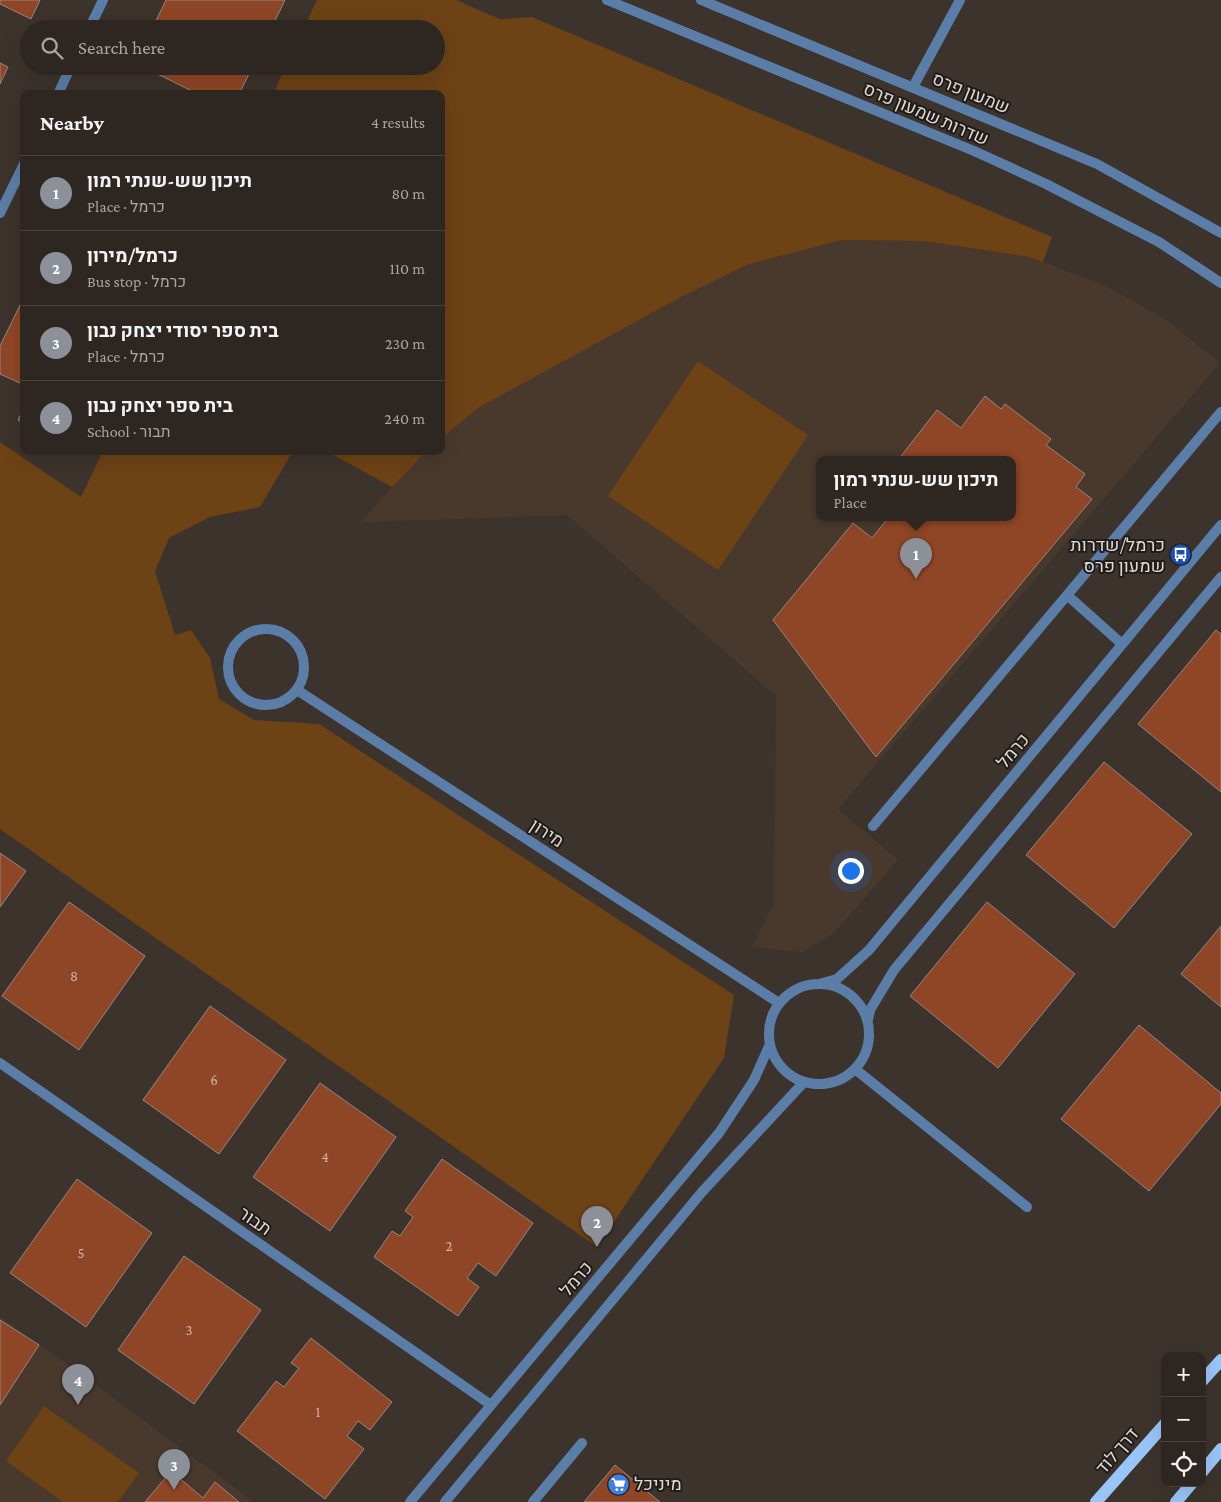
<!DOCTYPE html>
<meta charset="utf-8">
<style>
:root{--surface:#2d2621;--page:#39322e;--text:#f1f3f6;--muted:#a7a5a5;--line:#48433f;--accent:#8c9099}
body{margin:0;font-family:"Crimson Pro",Heebo,serif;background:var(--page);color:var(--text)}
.controls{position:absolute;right:15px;bottom:15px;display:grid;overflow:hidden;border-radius:10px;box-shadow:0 5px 20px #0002}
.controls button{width:45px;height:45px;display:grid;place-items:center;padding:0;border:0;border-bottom:1px solid var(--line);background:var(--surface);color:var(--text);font:25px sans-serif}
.you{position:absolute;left:850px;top:870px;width:18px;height:18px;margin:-12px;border:4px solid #fff;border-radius:50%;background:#1a73e8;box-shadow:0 0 0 8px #1a73e833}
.badge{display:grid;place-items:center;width:32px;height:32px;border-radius:50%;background:var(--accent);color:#fff;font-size:16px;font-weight:700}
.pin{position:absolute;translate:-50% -41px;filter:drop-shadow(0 1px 2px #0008)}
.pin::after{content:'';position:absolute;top:26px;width:18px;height:15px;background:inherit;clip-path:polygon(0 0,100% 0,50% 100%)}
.popup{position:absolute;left:816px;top:456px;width:200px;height:65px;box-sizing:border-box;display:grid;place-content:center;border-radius:10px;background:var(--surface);filter:drop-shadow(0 1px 4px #0005);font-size:16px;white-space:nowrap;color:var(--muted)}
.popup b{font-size:19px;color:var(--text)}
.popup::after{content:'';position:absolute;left:50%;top:100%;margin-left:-10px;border:10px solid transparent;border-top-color:var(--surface)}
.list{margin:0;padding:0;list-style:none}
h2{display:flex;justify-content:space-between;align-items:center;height:65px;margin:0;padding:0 20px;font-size:21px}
h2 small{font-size:16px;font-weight:400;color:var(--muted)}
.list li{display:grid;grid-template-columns:32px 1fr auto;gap:15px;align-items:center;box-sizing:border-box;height:75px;padding:0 20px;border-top:1px solid var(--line)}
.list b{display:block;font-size:19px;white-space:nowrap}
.list p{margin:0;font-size:16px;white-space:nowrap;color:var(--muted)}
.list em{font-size:16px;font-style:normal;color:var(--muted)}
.icon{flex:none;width:28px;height:28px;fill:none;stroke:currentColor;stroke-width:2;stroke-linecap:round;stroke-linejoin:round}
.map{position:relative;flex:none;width:1221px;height:1502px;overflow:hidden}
.search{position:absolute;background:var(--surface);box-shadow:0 5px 20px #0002;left:20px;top:20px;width:425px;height:55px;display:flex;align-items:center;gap:12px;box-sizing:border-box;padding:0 18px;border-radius:28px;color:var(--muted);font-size:19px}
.panel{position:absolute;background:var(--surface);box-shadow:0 5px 20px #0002;left:20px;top:90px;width:425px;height:365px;border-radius:10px}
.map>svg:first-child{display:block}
</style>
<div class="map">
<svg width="1221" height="1502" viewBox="0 0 1221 1502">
<rect width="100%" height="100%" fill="#3c332c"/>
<path fill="#49392d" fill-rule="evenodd" d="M842 240 924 241 1030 257 1106 286 1165 319 1220 363 838 809 898 860 833 934 802 952 752 947 774 903 776 696 567 515 361 522 416 460 427 451H441V439L478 408 683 296 749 264ZM820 460H1012V518H820Z
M0 1317 67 1364 254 1502H0Z"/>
<path fill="#6d4215" d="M317 0H456L500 19 532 17 1052 237 1043 262 1030 257 924 241 842 240 749 264 683 296 478 408 441 439V94H273L286 66H436V29H303Z
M698 361 808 435 718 570 608 496Z
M0 442 81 497 103 451H293L260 507 210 517 169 538 155 571 175 635 191 630 210 658 219 699 254 720 319 724 734 995 724 1058 597 1247 0 829Z
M326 451H427L392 487Z
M44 1406 139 1473 118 1502H63L6 1461Z"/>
<path fill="#8f4626" stroke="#948782" d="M0 0H40L31 19 0 4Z
M166 0H285L271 29H152Z
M0 63 8 67 0 84Z
M141 66H253L239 94H198Z
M24 297V385L0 374V346Z
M985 396 1001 409 1005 404 1051 439 1046 445 1085 474 1076 487 1092 499 876 757 773 620 853 523 872 538 888 518H1012V460H898L937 410 961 428Z
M24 407V423L18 420Z
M1216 630 1221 634V792L1138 724Z
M1104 762 1192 834 1114 928 1026 855Z
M0 853 26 871 0 907Z
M69 902 145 956 79 1050 2 996Z
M987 902 1075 974 998 1068 910 996Z
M1221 926V1007L1181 974Z
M210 1006 286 1060 219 1154 143 1100Z
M1139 1025 1221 1093V1104L1149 1191 1061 1119Z
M320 1083 396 1137 330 1231 253 1177Z
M442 1159 533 1223 496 1276 478 1263 467 1278 479 1287 458 1316 374 1257 392 1231 400 1236 413 1217 405 1211Z
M77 1179 152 1233 86 1327 10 1273Z
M184 1256 261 1310 194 1404 118 1350Z
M0 1320 39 1345 0 1405Z
M311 1338 392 1402 370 1430 358 1421 347 1436 364 1449 325 1499 237 1431 276 1381 284 1387 299 1368 291 1363Z
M615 1465 660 1502H584Z
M171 1471 203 1498 215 1482 239 1502H145Z"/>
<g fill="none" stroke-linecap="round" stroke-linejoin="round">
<path stroke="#5b7ea8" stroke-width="10" d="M1067 595 1122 644
M873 826 1221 412
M533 1502 582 1443"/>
<path stroke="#5b7ea8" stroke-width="10" d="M89 29 103 0
M913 87 960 0
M58 94 71 66
M0 213 24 164
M228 667a38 38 0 1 1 76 0a38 38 0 1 1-76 0Z
M297 690 779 1003
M769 1034a50 50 0 1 1 100 0a50 50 0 1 1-100 0Z
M819 984 837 979 869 950 1221 525
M868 1020 870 1010 894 970 1221 577
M0 1063 491 1405
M855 1069 1027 1207
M410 1502 719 1133 754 1080 770 1044
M445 1502 702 1192 804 1082"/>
<path stroke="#5b7ea8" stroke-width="10" d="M607 0 974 151 1044 183 1159 242 1221 283
M701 0 1097 164 1221 233"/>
<path stroke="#9ac5f8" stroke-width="12" d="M1202 1381 1221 1360
M1202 1472 1221 1449
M1096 1502 1165 1424
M1176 1502 1192 1483"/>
</g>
<defs>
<symbol id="bus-disc" viewBox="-11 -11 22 22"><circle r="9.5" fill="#1a4fb4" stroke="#201c19"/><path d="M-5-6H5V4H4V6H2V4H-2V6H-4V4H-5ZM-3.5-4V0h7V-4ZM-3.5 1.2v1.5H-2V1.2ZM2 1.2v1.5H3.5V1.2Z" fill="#fff"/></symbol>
<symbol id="supermarket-disc" viewBox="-11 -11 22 22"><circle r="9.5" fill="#3f7fe0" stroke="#201c19"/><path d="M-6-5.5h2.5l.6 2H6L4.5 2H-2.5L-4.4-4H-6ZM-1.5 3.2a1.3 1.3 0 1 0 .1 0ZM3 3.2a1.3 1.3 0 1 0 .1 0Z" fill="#fff"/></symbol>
</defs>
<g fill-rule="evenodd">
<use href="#bus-disc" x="1168" y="542" width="25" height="25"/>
<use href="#supermarket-disc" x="606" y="1472" width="25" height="25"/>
</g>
<g text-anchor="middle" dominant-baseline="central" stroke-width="4" stroke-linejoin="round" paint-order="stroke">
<g font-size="15" fill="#cbb4a9">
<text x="74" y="976">8</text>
<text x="214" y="1080">6</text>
<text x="325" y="1157">4</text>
<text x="449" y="1246">2</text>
<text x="81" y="1253">5</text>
<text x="189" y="1330">3</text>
<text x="318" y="1412">1</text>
</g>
<g font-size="18" fill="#dfd9d5" stroke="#201c19">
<text transform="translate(971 93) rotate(22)">שמעון פרס</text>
<text transform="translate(926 114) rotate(23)">שדרות שמעון פרס</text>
<text transform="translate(1013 751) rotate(-50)">כרמל</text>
<text transform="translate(547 833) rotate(33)">מירון</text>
<text transform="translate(255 1221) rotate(35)">תבור</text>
<text transform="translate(576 1279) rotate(-50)">כרמל</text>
<text transform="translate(1117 1451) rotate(-49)">דרך לוד</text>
</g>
<g font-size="18" fill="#dfd9d5" stroke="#201c19" text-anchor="end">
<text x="1165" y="545">כרמל/שדרות<tspan x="1165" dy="21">שמעון פרס</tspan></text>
<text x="634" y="1484" text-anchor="start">מיניכל</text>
</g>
</g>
</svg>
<div class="controls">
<button>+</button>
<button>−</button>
<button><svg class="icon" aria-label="locate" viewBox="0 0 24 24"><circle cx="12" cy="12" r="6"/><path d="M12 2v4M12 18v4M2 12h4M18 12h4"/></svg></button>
</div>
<div class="you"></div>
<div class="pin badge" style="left:916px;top:579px">1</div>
<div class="popup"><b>תיכון שש-שנתי רמון</b>Place</div>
<div class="pin badge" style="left:597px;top:1247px">2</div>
<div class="pin badge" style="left:174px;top:1490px">3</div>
<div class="pin badge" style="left:78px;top:1405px">4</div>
<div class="search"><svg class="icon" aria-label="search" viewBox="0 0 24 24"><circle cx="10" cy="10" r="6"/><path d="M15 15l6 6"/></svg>Search here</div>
<section class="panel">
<h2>Nearby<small>4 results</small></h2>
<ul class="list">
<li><span class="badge">1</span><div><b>תיכון שש-שנתי רמון</b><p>Place · כרמל</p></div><em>80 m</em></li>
<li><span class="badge">2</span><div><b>כרמל/מירון</b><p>Bus stop · כרמל</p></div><em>110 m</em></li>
<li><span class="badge">3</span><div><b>בית ספר יסודי יצחק נבון</b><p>Place · כרמל</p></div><em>230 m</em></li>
<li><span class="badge">4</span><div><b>בית ספר יצחק נבון</b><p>School · תבור</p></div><em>240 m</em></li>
</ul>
</section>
</div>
